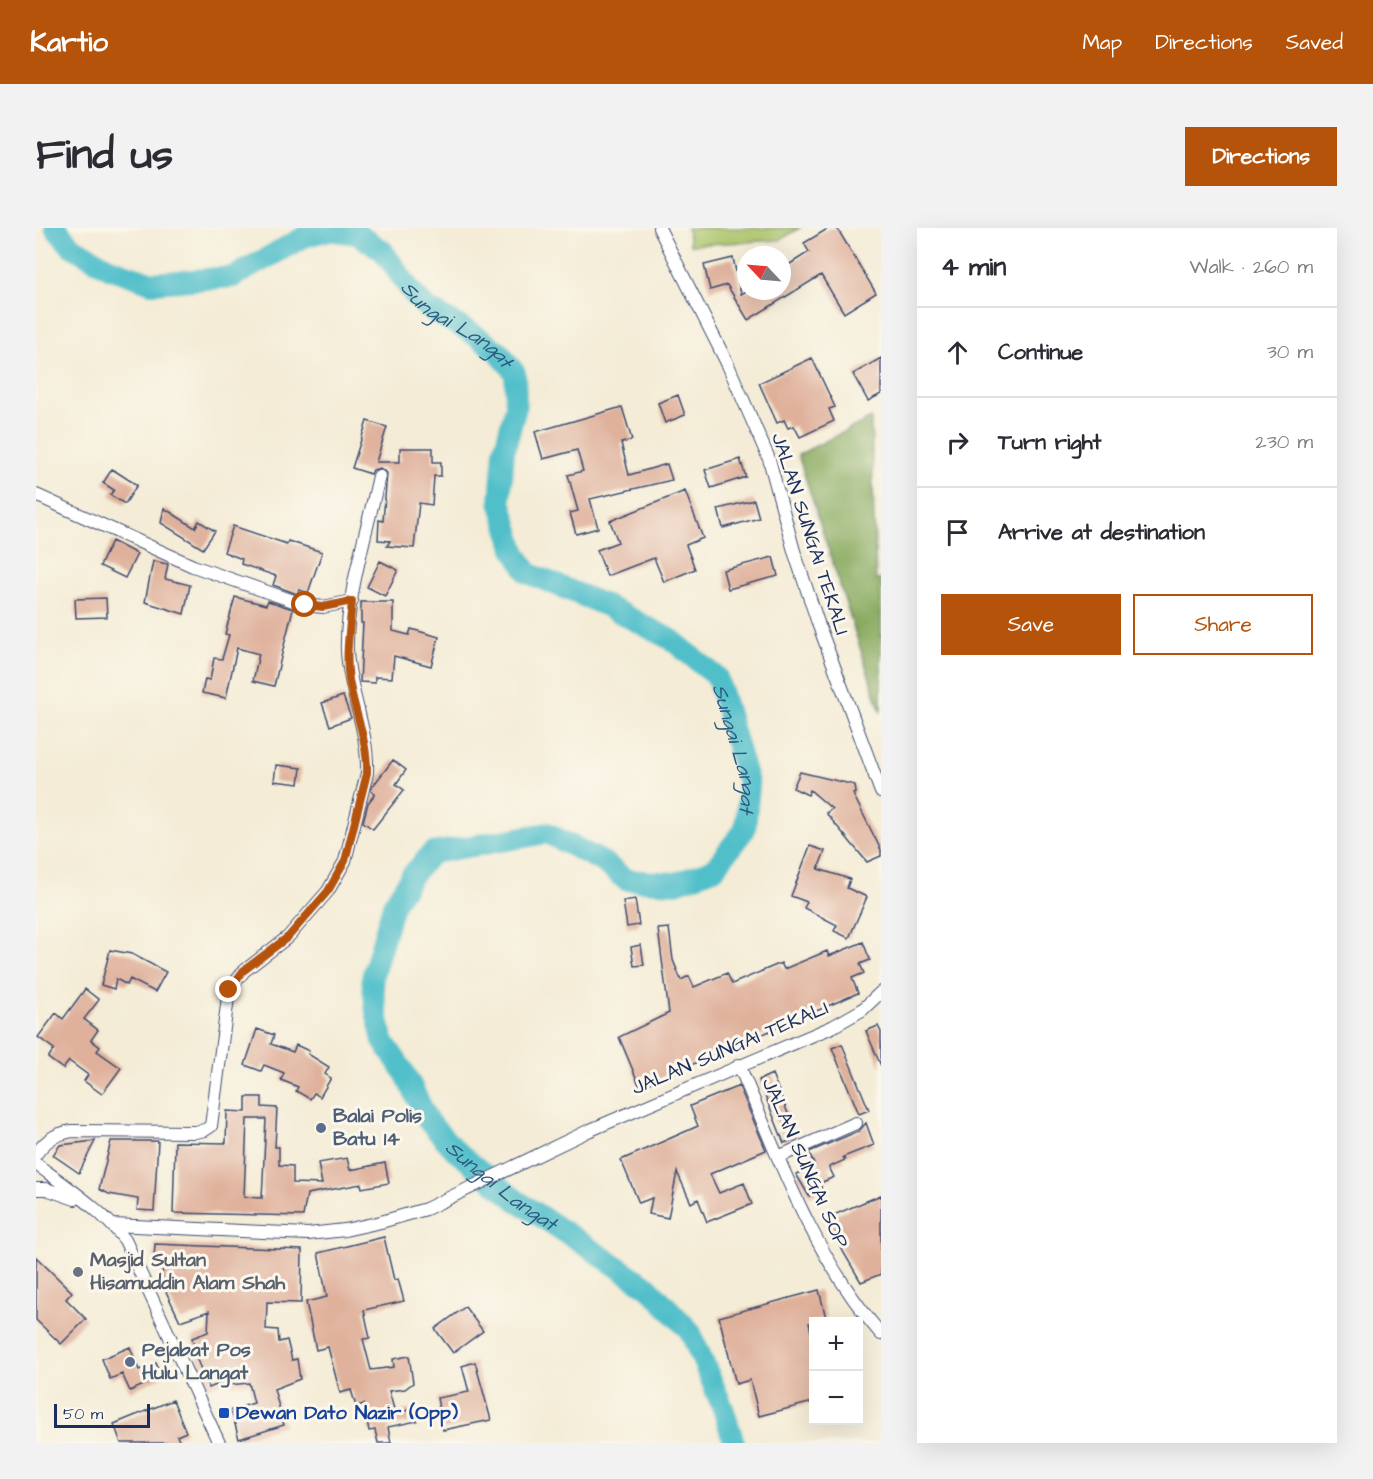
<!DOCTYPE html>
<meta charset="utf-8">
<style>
:root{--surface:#fff;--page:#f2f2f3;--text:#2b2b33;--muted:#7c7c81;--line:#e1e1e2;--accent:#b45309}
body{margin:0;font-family:"Architects Daughter",sans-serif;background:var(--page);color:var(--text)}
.controls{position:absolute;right:18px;bottom:18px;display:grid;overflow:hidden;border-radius:0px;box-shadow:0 6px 24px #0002}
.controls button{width:54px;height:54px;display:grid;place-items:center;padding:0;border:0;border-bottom:2px solid var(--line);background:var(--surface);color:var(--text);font:30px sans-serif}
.compass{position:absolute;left:701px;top:18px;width:54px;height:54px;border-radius:50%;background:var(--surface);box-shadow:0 6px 24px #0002;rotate:296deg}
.scale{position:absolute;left:18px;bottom:15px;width:96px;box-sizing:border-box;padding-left:6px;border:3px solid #1b2f5e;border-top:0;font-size:16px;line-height:21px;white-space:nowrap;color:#1b2f5e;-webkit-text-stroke:4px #fbf7ec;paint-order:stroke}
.stop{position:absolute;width:18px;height:18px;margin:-14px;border:4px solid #b45309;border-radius:50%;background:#fff}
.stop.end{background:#b45309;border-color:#fff;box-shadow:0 2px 6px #0008}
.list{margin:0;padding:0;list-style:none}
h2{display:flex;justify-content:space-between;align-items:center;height:78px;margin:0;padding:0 24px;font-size:26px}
h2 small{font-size:20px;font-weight:400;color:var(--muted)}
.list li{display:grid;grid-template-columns:39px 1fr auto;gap:18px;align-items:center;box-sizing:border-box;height:90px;padding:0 24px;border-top:2px solid var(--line)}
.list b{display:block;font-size:22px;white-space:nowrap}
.list em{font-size:20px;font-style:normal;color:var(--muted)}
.actions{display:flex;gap:12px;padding:18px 24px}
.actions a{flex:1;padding:14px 0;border:2px solid var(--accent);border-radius:0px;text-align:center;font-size:21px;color:var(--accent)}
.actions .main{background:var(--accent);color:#fff}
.icon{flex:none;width:33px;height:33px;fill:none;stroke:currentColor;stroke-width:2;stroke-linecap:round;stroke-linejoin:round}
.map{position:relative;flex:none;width:845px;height:1215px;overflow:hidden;border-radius:0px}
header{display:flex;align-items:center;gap:36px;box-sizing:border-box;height:84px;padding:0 30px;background:var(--accent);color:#fff}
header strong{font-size:28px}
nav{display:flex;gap:33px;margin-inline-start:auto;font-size:21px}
.intro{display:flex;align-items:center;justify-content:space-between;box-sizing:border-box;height:144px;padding:0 36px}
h1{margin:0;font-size:42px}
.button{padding:15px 27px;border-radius:0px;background:var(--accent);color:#fff;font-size:21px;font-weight:700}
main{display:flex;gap:36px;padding:0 36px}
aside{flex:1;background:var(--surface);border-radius:0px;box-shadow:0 6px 24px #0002}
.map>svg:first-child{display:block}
</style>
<header>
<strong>Kartio</strong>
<nav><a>Map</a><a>Directions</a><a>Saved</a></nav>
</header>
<div class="intro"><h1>Find us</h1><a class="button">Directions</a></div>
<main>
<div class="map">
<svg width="845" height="1215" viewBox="0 0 845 1215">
<rect width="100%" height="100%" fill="#fbf7ec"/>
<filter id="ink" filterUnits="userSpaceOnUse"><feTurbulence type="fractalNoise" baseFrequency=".0167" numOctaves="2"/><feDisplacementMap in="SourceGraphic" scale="12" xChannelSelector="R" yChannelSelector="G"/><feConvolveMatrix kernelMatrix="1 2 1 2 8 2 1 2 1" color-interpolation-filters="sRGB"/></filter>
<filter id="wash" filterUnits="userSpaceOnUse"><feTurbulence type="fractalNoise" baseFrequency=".008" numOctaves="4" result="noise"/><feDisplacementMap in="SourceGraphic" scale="24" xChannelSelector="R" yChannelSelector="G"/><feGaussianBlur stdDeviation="1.35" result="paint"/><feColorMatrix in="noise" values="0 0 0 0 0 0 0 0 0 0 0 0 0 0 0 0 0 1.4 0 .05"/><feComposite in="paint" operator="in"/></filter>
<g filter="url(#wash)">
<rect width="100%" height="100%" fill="#f4ecd6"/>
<path fill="#abc56b" stroke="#637a64" stroke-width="1.5" d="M651 0H764L744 12 654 17Z"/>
<path fill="#88aa5f" stroke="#526c5e" stroke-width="1.5" d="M835 190 840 353 845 351V485L762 227Z"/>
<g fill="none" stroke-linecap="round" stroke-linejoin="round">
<path stroke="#51bfca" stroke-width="22" id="s1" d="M19 0 35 18 73 40 116 55 197 49 268 9 293 2 321 6 347 23 378 67 391 80 439 107 463 124 479 145 480 179 468 223 464 273 479 323 492 345 571 378 636 412 681 449 713 558 709 601 678 641 640 655 590 652 567 634 511 605 396 625 376 647 357 677 336 750 340 783 347 813 370 847 392 893 420 923 480 972 612 1059 654 1103 687 1180 698 1215"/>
</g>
<g id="blocks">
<path fill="#dfb19b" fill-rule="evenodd" d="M793 0H801L840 65 808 85 785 47 712 92 691 57 674 62 668 37 697 30 705 66 710 63H746V41L773 24 768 15Z
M776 130 799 179 793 181 798 193 764 209 758 198 752 200 748 192 741 195 723 155Z
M845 130V166L832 173 817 146Z
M642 167 649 187 629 195 622 175Z
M586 179 596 212 585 215 593 247 631 236 636 252 554 271 562 300 540 306 534 285 542 283 532 247 547 243 541 222 507 231 499 204Z
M331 193 351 199 340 234H364V220H397V234H405V248H398L396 277 383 275 378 320 351 318 354 313 342 312 343 292 347 293 351 245 344 240 337 242 335 246 316 240Z
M704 231 710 249 675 260 669 242Z
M76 241 101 257 89 276 74 267 78 262 67 255Z
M649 263 667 310 650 317 659 341 628 354 618 330 571 348 561 322 582 314 574 293Z
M718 272 723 290 687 300 682 281Z
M128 280 159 300 163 293 179 303 167 321 125 295Z
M197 298 251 316 252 313 286 324 272 365 263 362 261 366 237 357 240 348 205 336 206 331 188 324Z
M76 313 101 326 89 350 64 338Z
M737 329 742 348 692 361 687 342Z
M117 333 132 336 129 351 154 357 148 386 109 374Z
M344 333 362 342 349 368 331 359Z
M199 369 230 377 232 373 257 381 238 458 217 453 223 426 201 420 190 470 166 465 169 451 174 452 178 430 186 431 193 407 189 406Z
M70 370 71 389 40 390 39 371Z
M325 374H357V403L373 407 375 401 403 409 395 438 358 428 356 450 339 449V455L324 454 327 395H325Z
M307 468 315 490 294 498 286 475Z
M357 532 370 542 360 556 368 562 337 601 327 594 332 575 339 566 335 563 336 559Z
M240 537 265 540 263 556 238 553Z
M764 544 819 557 820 565 817 566 845 622V628L831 634 790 585 796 581 774 562 772 567 757 560Z
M774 618 789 623 782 641 814 651 811 660 831 669 813 710 798 703 801 697 768 680 771 674 755 668Z
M599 671 603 697 591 699 587 673Z
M633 700 637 732 645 752 653 748 658 759 691 745 696 756 745 735 748 741 791 723 793 728 827 714 834 732 824 736 828 745 816 750 822 765 604 859 583 809 633 785 622 701Z
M605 717 608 737 598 738 595 719Z
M74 722 96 726 130 744 119 764 94 751 91 757 80 751 78 761 65 757Z
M49 761 63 772 48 791 62 802 55 812 64 819 61 823 85 840 66 866 48 853 52 847 33 833 27 841 12 830 18 821 2 809 20 785 27 791Z
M842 798 845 804V838L830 803Z
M221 801 238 807 235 816 257 824 260 817 273 823 272 826 293 839 289 846 295 850 284 869 278 865 274 871 260 863 262 859 245 852 248 845 228 837 225 843 209 837Z
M806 816 833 882 823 886 796 820Z
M736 846 762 910 748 915 723 852Z
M703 858 730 922 674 946 683 965 708 955 716 976 671 994 662 971 655 975 641 944 632 990 613 986 616 970 603 975 585 932 662 898 654 878Z
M210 869H226V879L241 880 239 919H243V937L257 938V955L286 956 282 935 311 930 314 942 349 935 353 955 326 960 325 956 271 966 267 988 137 985 139 914 190 915 191 883 210 884ZM211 891H230L226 970 208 969Z
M830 895 838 917 807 929 809 932 793 939 798 949 784 955 786 962 773 968 760 946 779 938 773 924 823 903Z
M59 913 43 945 17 927 24 917Z
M75 913H122L118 983 101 982 102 971 73 966 63 961Z
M845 967V1046L825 1054 788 991Z
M348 1009 358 1052 362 1051 368 1073 328 1082 334 1110 327 1111 335 1142 358 1139 357 1131 373 1128 377 1155 369 1161 353 1163 359 1185 378 1181 381 1193 352 1199 355 1215H342L339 1202 333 1203 328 1176 320 1178 315 1162 304 1165 292 1119 280 1122 270 1074 291 1069 282 1025Z
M119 1016 266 1022 265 1075 231 1074 230 1101 242 1102 243 1114 251 1112 256 1132 261 1131 264 1151 238 1161 248 1197 203 1211 195 1182 218 1175 213 1155 193 1157 192 1152 173 1160 161 1132 156 1110 172 1104 173 1083 144 1093 126 1055 127 1031H118Z
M0 1029 36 1064 30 1071 50 1091 25 1116 0 1092Z
M783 1062 790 1090 773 1095 777 1112V1174L723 1188 714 1152 700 1156 683 1089Z
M429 1079 447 1103 417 1125 399 1101Z
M94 1119 103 1142 120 1135 126 1149 94 1163 86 1146 74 1151 66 1131Z
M439 1134 455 1192 407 1202 401 1170 433 1164 426 1138Z
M137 1172 150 1204 141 1208 144 1215H85L78 1196Z"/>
</g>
</g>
<g filter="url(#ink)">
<use href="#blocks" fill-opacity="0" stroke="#3c4b70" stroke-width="1.5"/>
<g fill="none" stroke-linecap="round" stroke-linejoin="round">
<defs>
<path id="minor" d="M623 0 692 137 733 231 758 323 783 398 845 564
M0 267 157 338 269 377 287 379 316 373
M703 837C743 931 777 1028 845 1106
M0 926C10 912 19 906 36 903L159 904 169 902 175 898 193 762 208 743 252 709 292 663 309 633 331 545C333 504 313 464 311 423 309 371 332 300 343 248
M742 929 820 895
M0 936C31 959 65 981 89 1012L183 1215
M0 961H10L39 971
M77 997 272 1006 309 1002 345 994 390 981 552 903 796 799 826 782 845 764"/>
</defs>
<use href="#minor" stroke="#3c4b70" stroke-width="14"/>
<use href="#minor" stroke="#fff" stroke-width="12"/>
</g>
</g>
<g fill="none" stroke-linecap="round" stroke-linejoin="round" filter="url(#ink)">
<path stroke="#b45309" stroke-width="8" d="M193 762 207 743 252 709 292 663 309 633 331 545C332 513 318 483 313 452 309 426 314 399 316 373L287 379 269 377"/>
</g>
<g fill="#5c6f8a" stroke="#fbf7ec" stroke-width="2">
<circle cx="285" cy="900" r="6"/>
<circle cx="94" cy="1134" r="6"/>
</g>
<circle fill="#6b7280" stroke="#fbf7ec" stroke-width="2" cx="42" cy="1044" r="6"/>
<rect fill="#1a4fb4" stroke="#fbf7ec" stroke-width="2" x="182" y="1179" width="12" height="12" rx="3"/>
<g text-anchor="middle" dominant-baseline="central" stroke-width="6" stroke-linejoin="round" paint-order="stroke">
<g font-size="20" fill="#1b2f5e" stroke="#fbf7ec">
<text transform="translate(774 306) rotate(72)">JALAN SUNGAI TEKALI</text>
<text transform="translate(694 820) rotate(-23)">JALAN SUNGAI TEKALI</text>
<text transform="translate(769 935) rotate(66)">JALAN SUNGAI SOP</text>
</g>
<g font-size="20" font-weight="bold" fill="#4e5e75" stroke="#fbf7ec" text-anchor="start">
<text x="297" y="888">Balai Polis<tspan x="297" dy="23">Batu 14</tspan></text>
<text x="106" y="1122">Pejabat Pos<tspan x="106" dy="23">Hulu Langat</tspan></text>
</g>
<g font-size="20" font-weight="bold" fill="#5b616d" stroke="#fbf7ec" text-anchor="start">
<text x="54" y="1032">Masjid Sultan<tspan x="54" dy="23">Hisamuddin Alam Shah</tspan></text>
</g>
<g font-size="20" font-weight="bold" fill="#164399" stroke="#fbf7ec" text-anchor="start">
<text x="200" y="1185">Dewan Dato Nazir (Opp)</text>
</g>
<g font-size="21" font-style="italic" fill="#2b5a7e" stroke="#fbf7ec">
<text stroke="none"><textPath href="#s1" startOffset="468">Sungai Langat</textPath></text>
<text stroke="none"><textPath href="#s1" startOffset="1044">Sungai Langat</textPath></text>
<text stroke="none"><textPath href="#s1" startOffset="1872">Sungai Langat</textPath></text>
</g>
</g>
</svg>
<div class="controls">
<button>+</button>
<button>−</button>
</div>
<svg class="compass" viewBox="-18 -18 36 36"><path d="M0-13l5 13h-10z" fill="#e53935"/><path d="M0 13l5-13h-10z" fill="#7c7c81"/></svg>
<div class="scale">50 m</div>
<div class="stop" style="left:269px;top:377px"></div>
<div class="stop end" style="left:193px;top:762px"></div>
</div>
<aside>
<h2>4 min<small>Walk · 260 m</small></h2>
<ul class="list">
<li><svg class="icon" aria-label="ahead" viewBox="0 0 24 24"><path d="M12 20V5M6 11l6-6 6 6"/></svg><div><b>Continue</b></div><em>30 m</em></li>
<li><svg class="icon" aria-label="right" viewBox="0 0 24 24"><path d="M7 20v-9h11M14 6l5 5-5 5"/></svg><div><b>Turn right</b></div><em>230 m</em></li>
<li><svg class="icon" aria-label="arrive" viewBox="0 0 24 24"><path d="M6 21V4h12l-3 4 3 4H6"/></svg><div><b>Arrive at destination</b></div></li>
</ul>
<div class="actions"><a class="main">Save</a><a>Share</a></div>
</aside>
</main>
